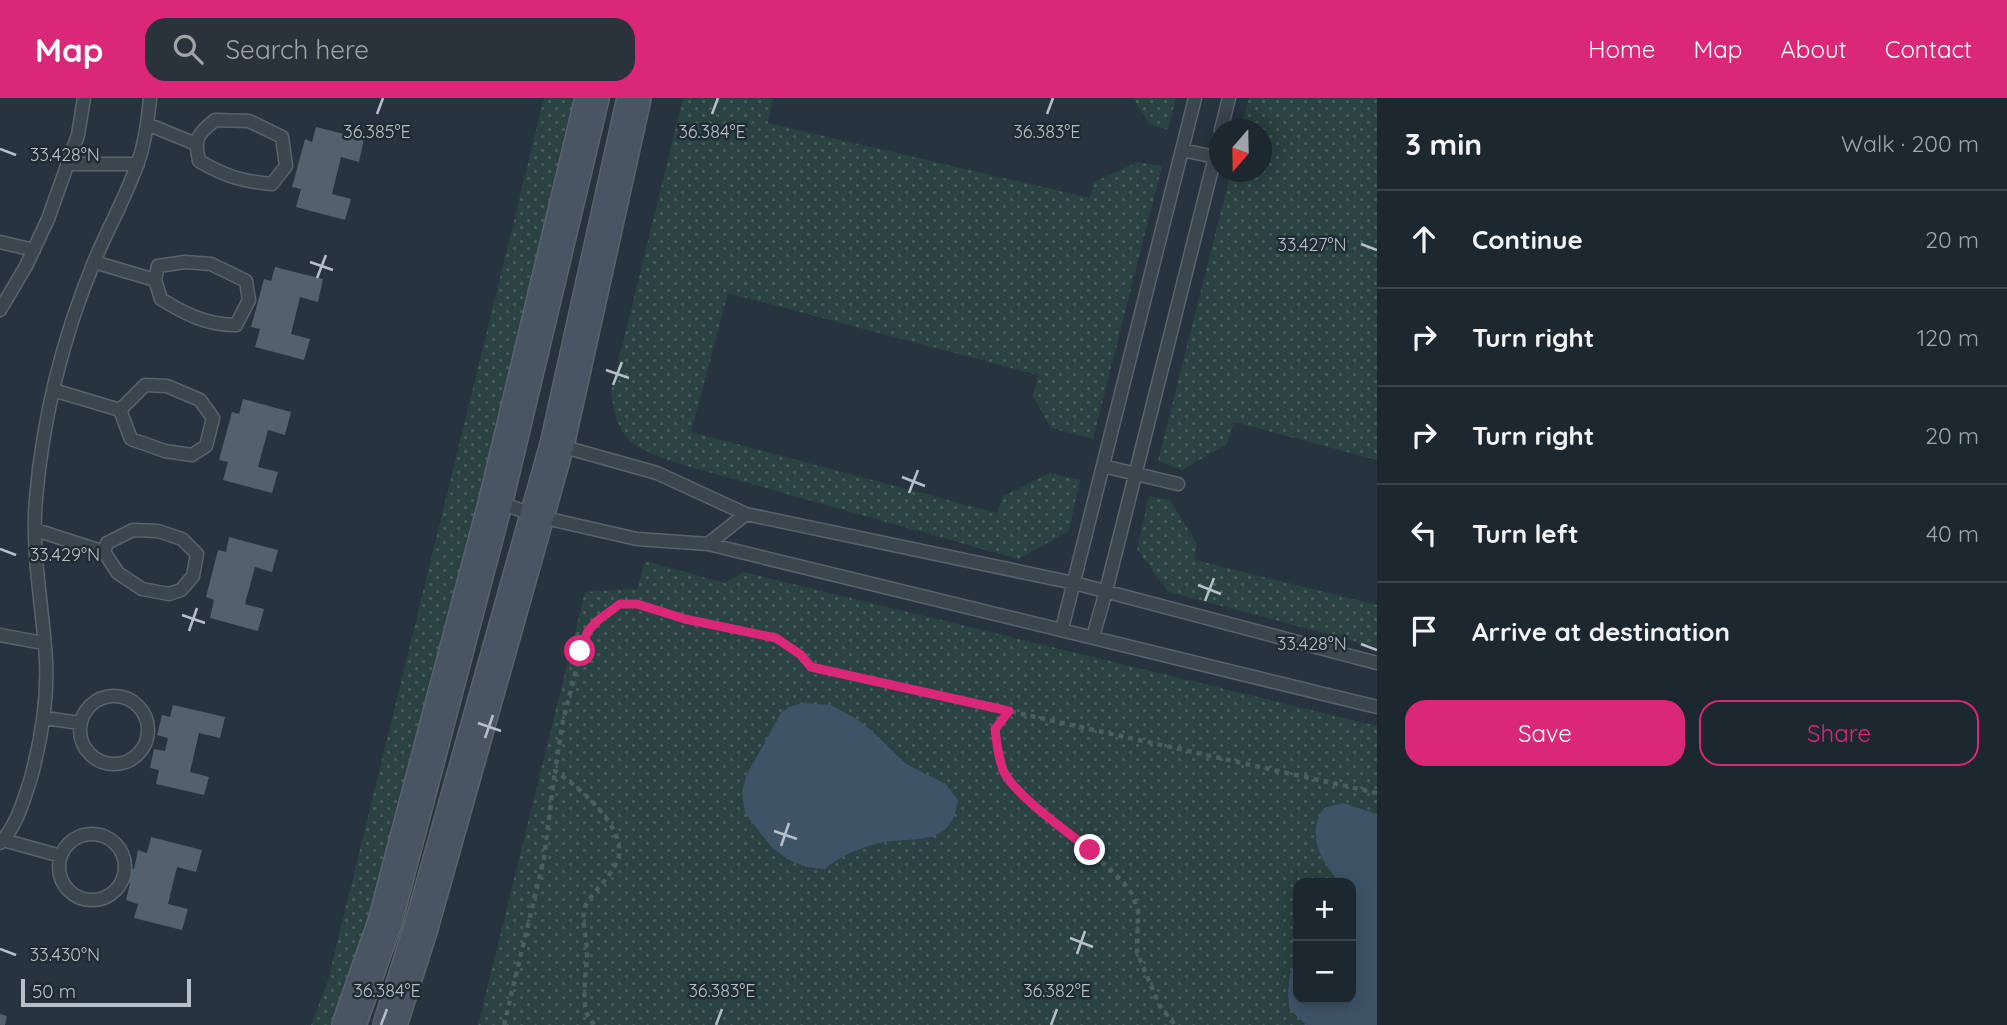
<!DOCTYPE html>
<meta charset="utf-8">
<style>
:root{--surface:#1d272f;--page:#2a333b;--text:#f1f3f6;--muted:#a0a5aa;--line:#3b444b;--accent:#db2777}
body{margin:0;font-family:Quicksand,sans-serif;background:var(--page);color:var(--text)}
.controls{position:absolute;right:21px;bottom:21px;display:grid;overflow:hidden;border-radius:14px;box-shadow:0 4px 18px #0003}
.controls button{width:63px;height:63px;display:grid;place-items:center;padding:0;border:0;border-bottom:2px solid var(--line);background:var(--surface);color:var(--text);font:35px sans-serif}
.compass{position:absolute;left:1209px;top:21px;width:63px;height:63px;border-radius:50%;background:var(--surface);box-shadow:0 4px 18px #0003;rotate:200deg}
.scale{position:absolute;left:21px;bottom:18px;width:170px;box-sizing:border-box;padding-left:7px;border:4px solid #b7c0c9;border-top:0;font-size:19px;line-height:24px;white-space:nowrap;color:#b7c0c9;-webkit-text-stroke:5px #202b34;paint-order:stroke}
.stop{position:absolute;width:21px;height:21px;margin:-16px;border:5px solid #db2777;border-radius:50%;background:#fff}
.stop.end{background:#db2777;border-color:#fff;box-shadow:0 2px 7px #0008}
.list{margin:0;padding:0;list-style:none}
h2{display:flex;justify-content:space-between;align-items:center;height:91px;margin:0;padding:0 28px;font-size:30px}
h2 small{font-size:23px;font-weight:400;color:var(--muted)}
.list li{display:grid;grid-template-columns:46px 1fr auto;gap:21px;align-items:center;box-sizing:border-box;height:98px;padding:0 28px;border-top:2px solid var(--line)}
.list b{display:block;font-size:26px;white-space:nowrap}
.list em{font-size:23px;font-style:normal;color:var(--muted)}
.actions{display:flex;gap:14px;padding:21px 28px}
.actions a{flex:1;padding:16px 0;border:2px solid var(--accent);border-radius:21px;text-align:center;font-size:24px;color:var(--accent)}
.actions .main{background:var(--accent);color:#fff}
.icon{flex:none;width:38px;height:38px;fill:none;stroke:currentColor;stroke-width:2;stroke-linecap:round;stroke-linejoin:round}
.map{position:relative;flex:none;width:1377px;height:927px;overflow:hidden}
header{display:flex;align-items:center;gap:42px;box-sizing:border-box;height:98px;padding:0 35px;background:var(--accent);color:#fff}
header strong{font-size:33px}
nav{display:flex;gap:38px;margin-inline-start:auto;font-size:24px}
.search{width:490px;height:63px;background:var(--page);display:flex;align-items:center;gap:18px;box-sizing:border-box;padding:0 24px;border-radius:21px;color:var(--muted);font-size:26px}
main{display:flex}
aside{flex:1;background:var(--surface)}
.map>svg:first-child{display:block}
</style>
<header>
<strong>Map</strong>
<div class="search"><svg class="icon" aria-label="search" viewBox="0 0 24 24"><circle cx="10" cy="10" r="6"/><path d="M15 15l6 6"/></svg>Search here</div>
<nav><a>Home</a><a>Map</a><a>About</a><a>Contact</a></nav>
</header>
<main>
<div class="map">
<svg width="1377" height="927" viewBox="0 0 1377 927">
<defs>
<pattern id="grass-dots" width="8" height="8" patternUnits="userSpaceOnUse" patternTransform="scale(1.75)"><rect width="8" height="8" fill="#2a4241"/><path d="M2 2h.1M6 6h.1" fill="none" stroke="#475c5b" stroke-width="1.8" stroke-linecap="round"/></pattern>
</defs>
<rect width="100%" height="100%" fill="#27343f"/>
<path fill="url(#grass-dots)" fill-rule="evenodd" d="M544 0H579L388 778 341 927H311L327 886Z
M683 0H773L768 25 1090 100 1094 84 1138 64 1162 68 1093 341 1051 330 1033 298 1038 277 728 195 691 334 997 415 1003 398 1050 375 1080 382 1069 433 1018 461 673 364C630 347 618 343 611 294Z
M1133 0H1176L1168 32 1149 26Z
M1249 0H1377V362L1234 324 1227 346 1182 372 1158 363 1231 74H1262V32L1241 31Z
M1149 398 1170 402 1197 446 1195 462 1377 507V549L1168 494 1137 451Z
M645 463 725 485 744 474 1377 628V927H478L585 494 637 491ZM1298 785H1351V901H1298Z"/>
<path fill="#3e5466" d="M802 605 831 607 857 621 874 635 906 666 946 686 958 702C952 748 919 739 885 744 867 747 838 758 825 771L806 769 791 763 772 750 745 715 742 694 746 678 781 615 789 609Z
M1343 705 1377 716V927H1307L1299 921 1289 910 1288 894 1290 876 1298 860V901H1351V785H1340C1321 763 1305 737 1324 710Z"/>
<path fill="#52616b" d="M316 29 364 41 359 64 341 59 332 96 351 101 345 122 296 109 301 91 292 89 305 41 312 44Z
M275 169 323 181 318 204 300 199 291 236 310 241 304 262 255 249 260 231 251 229 264 181 271 183Z
M243 301 291 314 285 337 268 332 258 369 278 374 272 395 223 382 228 364 219 362 232 314 239 316Z
M229 439 278 452 272 474 255 469 245 506 264 511 258 533 210 520 214 502 206 499 218 452 226 454Z
M173 607 225 619 220 640 199 635 190 674 209 679 204 697 156 686 159 672 150 670 154 651 165 653 168 640 157 637 162 617 170 619Z
M151 739 202 752 196 774 177 769 168 806 188 811 182 832 134 820 138 806 126 802 130 785 125 784 129 770 134 771 138 752 147 755Z
M0 916 7 918 5 927H0Z"/>
<g fill="none" stroke-linecap="round" stroke-linejoin="round">
<defs>
<path id="lane" d="M215 22 249 23 282 39 286 68 272 86C241 83 227 79 199 63 194 40 197 37 215 22Z
M147 26 196 46
M1221 32 1229 0
M1182 52 1215 59
M67 66H138
M0 144 34 152
M94 164 155 182
M185 164 211 166 246 183 249 202 236 227C207 227 185 216 161 201L155 182 158 168Z
M0 212 26 168 48 121 78 37 84 0
M145 287 167 288 200 302 213 320 206 348 192 357 165 353 131 341 120 312Z
M53 292 120 312
M557 347 657 375 746 416 1074 485 1377 565
M1103 368 1178 386
M496 403 536 418 637 441 708 446 1377 609
M36 432 104 454 118 475 142 491 169 496 181 492 193 478 197 456 182 441 158 433 133 432 107 445 104 454
M708 446 746 416
M1062 531 1195 0
M0 537 43 545
M1093 539 1106 493 1220 39
M80 632a34 34 0 1 1 68 0a34 34 0 1 1-68 0Z
M45 620 80 625
M59 769a33 33 0 1 1 66 0a33 33 0 1 1-66 0Z
M3 742 61 758
M0 745C16 729 23 704 30 683 41 644 48 605 46 563 43 509 31 455 36 400 43 319 63 239 94 164 107 132 125 101 137 67 145 46 148 23 150 0"/>
<path id="secondary" d="M349 927 385 824 496 402 592 0
M390 927 420 833 557 347 634 0"/>
</defs>
<use href="#lane" stroke="#59636c" stroke-width="15"/>
<use href="#secondary" stroke="#59636c" stroke-width="36"/>
<path stroke="#495e5e" stroke-width="4.5" stroke-dasharray="5 5" stroke-linecap="butt" d="M1009 613 995 631C997 651 1001 668 1011 686L1090 752 1124 785 1132 796 1138 813 1137 855 1160 908 1175 927
M504 927 544 760 555 673
M594 927C591 922 587 918 586 913 582 893 587 873 587 853 587 839 579 817 587 805 596 790 612 778 618 761 628 730 578 688 555 673L563 623 581 553 588 533 597 523 619 507 637 506 685 521 776 540 801 557 811 569 1377 695"/>
<use href="#lane" stroke="#3b464f" stroke-width="12"/>
<use href="#secondary" stroke="#495562" stroke-width="33"/>
</g>
<g fill="none" stroke-linecap="round" stroke-linejoin="round">
<path stroke="#db2777" stroke-width="9" d="M580 553 588 533 597 523 620 506H637L685 521 776 540 801 557 811 569 1009 613 995 631C997 645 998 661 1004 674 1016 698 1068 734 1090 752"/>
</g>
<path fill="none" stroke="#b7c0c9" stroke-width="2.5" d="M377 16 383 0M712 16 718 0M1047 16 1053 0M0 51 16 57M1361 146 1377 152M310 164 333 172M317 180 326 157M606 272 629 280M613 287 622 264M902 379 925 388M909 395 918 372M0 451 16 457M1198 487 1221 496M1205 503 1214 480M182 517 205 525M189 533 197 510M1361 546 1377 552M478 625 501 633M485 640 493 617M774 733 797 741M781 748 789 725M1070 840 1093 849M0 851 16 857M1077 856 1085 833M381 927 387 911M716 927 722 911M1051 927 1057 911"/>
<g font-size="18" text-anchor="middle" fill="#b7c0c9" stroke="#202b34" stroke-width="5" stroke-linejoin="round" paint-order="stroke">
<text x="377" y="40">36.385°E</text>
<text x="712" y="40">36.384°E</text>
<text x="1047" y="40">36.383°E</text>
<text x="65" y="63">33.428°N</text>
<text x="1312" y="153">33.427°N</text>
<text x="65" y="463">33.429°N</text>
<text x="1312" y="552">33.428°N</text>
<text x="65" y="863">33.430°N</text>
<text x="387" y="899">36.384°E</text>
<text x="722" y="899">36.383°E</text>
<text x="1057" y="899">36.382°E</text>
</g>
</svg>
<div class="controls">
<button>+</button>
<button>−</button>
</div>
<svg class="compass" viewBox="-18 -18 36 36"><path d="M0-13l5 13h-10z" fill="#e53935"/><path d="M0 13l5-13h-10z" fill="#a0a5aa"/></svg>
<div class="scale">50 m</div>
<div class="stop" style="left:580px;top:553px"></div>
<div class="stop end" style="left:1090px;top:752px"></div>
</div>
<aside>
<h2>3 min<small>Walk · 200 m</small></h2>
<ul class="list">
<li><svg class="icon" aria-label="ahead" viewBox="0 0 24 24"><path d="M12 20V5M6 11l6-6 6 6"/></svg><div><b>Continue</b></div><em>20 m</em></li>
<li><svg class="icon" aria-label="right" viewBox="0 0 24 24"><path d="M7 20v-9h11M14 6l5 5-5 5"/></svg><div><b>Turn right</b></div><em>120 m</em></li>
<li><svg class="icon" aria-label="right" viewBox="0 0 24 24"><path d="M7 20v-9h11M14 6l5 5-5 5"/></svg><div><b>Turn right</b></div><em>20 m</em></li>
<li><svg class="icon" aria-label="left" viewBox="0 0 24 24"><path d="M17 20v-9H6M10 6l-5 5 5 5"/></svg><div><b>Turn left</b></div><em>40 m</em></li>
<li><svg class="icon" aria-label="arrive" viewBox="0 0 24 24"><path d="M6 21V4h12l-3 4 3 4H6"/></svg><div><b>Arrive at destination</b></div></li>
</ul>
<div class="actions"><a class="main">Save</a><a>Share</a></div>
</aside>
</main>
